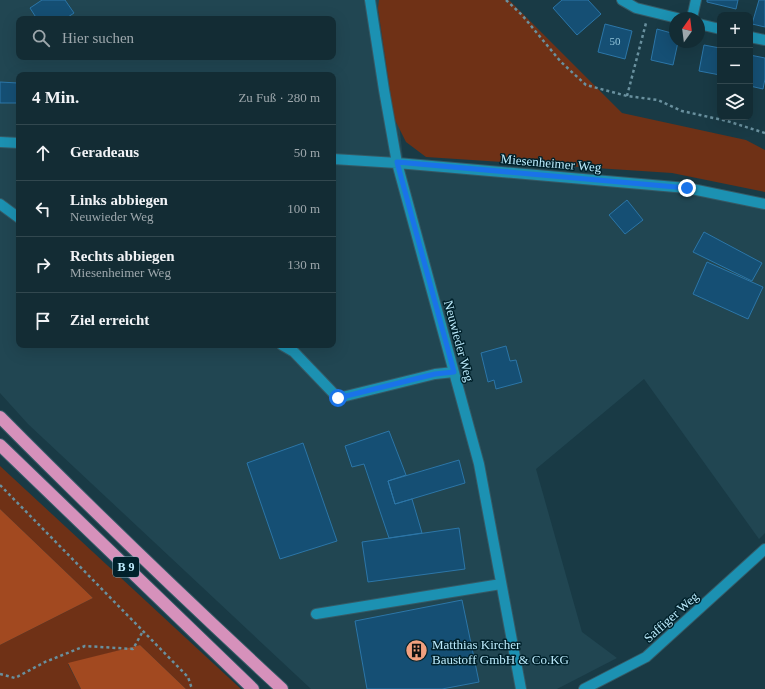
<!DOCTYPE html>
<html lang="de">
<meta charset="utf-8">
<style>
:root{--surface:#132c34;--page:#1c343c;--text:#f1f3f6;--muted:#9da7ac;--line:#32484f}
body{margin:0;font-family:Georgia,serif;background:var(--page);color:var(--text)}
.controls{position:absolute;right:12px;top:12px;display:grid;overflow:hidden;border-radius:8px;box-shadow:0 4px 16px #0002}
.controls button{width:36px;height:36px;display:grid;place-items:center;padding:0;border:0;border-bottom:1px solid var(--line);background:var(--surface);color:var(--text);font:20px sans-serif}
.compass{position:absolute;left:669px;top:12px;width:36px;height:36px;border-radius:50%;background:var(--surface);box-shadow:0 4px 16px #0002;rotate:14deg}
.stop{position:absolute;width:12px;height:12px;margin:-9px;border:3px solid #1a73e8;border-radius:50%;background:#fff}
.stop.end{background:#1a73e8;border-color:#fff;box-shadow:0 1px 4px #0008}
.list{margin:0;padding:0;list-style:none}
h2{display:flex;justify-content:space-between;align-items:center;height:52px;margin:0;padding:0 16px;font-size:17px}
h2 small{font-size:13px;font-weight:400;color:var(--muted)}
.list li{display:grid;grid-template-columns:26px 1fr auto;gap:12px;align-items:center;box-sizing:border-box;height:56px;padding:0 16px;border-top:1px solid var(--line)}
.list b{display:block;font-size:15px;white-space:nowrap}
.list p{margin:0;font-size:13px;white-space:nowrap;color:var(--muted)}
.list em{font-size:13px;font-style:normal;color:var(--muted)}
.icon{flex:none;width:22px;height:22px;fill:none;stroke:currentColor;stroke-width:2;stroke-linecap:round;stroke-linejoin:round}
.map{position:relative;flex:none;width:765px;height:689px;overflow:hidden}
.search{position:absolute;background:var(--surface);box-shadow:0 4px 16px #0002;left:16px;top:16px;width:320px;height:44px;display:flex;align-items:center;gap:10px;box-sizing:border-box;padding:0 14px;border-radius:8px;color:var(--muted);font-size:15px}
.panel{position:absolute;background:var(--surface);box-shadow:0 4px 16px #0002;left:16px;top:72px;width:320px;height:276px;border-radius:8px}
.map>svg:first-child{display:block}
</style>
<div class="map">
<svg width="765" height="689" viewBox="0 0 765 689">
<rect width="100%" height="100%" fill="#193a45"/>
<path fill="#214652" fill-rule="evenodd" d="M0 0H385L404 167 682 189 765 208V533L759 539 644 379 536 469 582 632 617 658 557 689H311L28 424 0 393ZM19 19H333V57H19ZM19 75H333V345H19Z"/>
<path fill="#6f3116" d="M379 0H509L622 113 746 140 765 150V192L672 173 426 157 406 142 394 118 378 8Z
M0 466 241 689H186L140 645 68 664 81 689H0V645L93 598 0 509Z"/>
<path fill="#a24920" d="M0 509 93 598 0 645Z
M140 645 186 689H81L68 663Z"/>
<path fill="#154f74" stroke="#2c76a8" d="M42 0H65L74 13 65 19H37L30 8Z
M562 0H588L601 14 577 35 553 8Z
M707 0H738L736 9 707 2Z
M759 0H765V27L752 24Z
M605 24 632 31 625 59 598 52Z
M657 29 675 34V42H678L673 65 651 60Z
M704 45 720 48V75L699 71Z
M750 55 765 58V79L763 89 750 86Z
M0 82 18 83 17 103H0Z
M627 200 643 220 625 234 609 215Z
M704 232 762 263 752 281 693 252Z
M707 262 763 287 748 319 693 294Z
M506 346 510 361 516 360 522 382 496 389 494 380 488 382 481 353Z
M389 431 406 475 388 481 395 504 412 499 422 533 389 538 364 464 352 467 345 446Z
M303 443 337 541 280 559 247 463Z
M459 460 465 483 395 504 388 481Z
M459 528 465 569 368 582 362 542Z
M462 600 479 682 442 689H367L355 621Z"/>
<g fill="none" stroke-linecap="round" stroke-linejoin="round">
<defs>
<path id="minor" d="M370 0 384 90 397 163 479 464 521 689
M622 0 636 8 677 18
M692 18 696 0
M699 24 720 29
M750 37 765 40
M0 142 19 143
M333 159 397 163 687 188 765 204
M0 204 19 218
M282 345 294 352 338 398 435 374 454 372
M316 614 501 584
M584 689 646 657 765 549"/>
<path id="highway" d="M0 417C92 510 186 600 282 689
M0 445 253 689"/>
</defs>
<use href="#minor" stroke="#355a66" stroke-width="12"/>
<use href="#highway" stroke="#355a66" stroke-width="14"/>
<path stroke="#69909e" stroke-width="2.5" stroke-dasharray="3 3" stroke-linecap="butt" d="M506 0 522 15 561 62 586 85 627 96 658 100 682 111 727 121 765 133
M627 96 646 23
M0 485 188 677 192 689
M0 674 15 678 45 662 85 646 133 649 143 631"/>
<use href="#minor" stroke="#1c91b2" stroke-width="10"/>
<use href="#highway" stroke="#d691bb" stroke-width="12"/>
</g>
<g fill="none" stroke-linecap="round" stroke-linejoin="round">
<path stroke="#1a73e8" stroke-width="5" d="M338 398 435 374 454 372 397 162 687 188"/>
</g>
<defs>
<symbol id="building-disc" viewBox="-11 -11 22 22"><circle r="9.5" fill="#f2a07f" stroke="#00212b"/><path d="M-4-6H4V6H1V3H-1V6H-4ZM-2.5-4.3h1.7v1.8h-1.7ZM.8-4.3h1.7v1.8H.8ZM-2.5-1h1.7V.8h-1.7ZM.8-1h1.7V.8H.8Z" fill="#111"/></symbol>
</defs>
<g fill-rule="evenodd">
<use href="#building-disc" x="404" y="638" width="25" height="25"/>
</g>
<g text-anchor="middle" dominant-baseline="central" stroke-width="3" stroke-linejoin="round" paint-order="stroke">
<g font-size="11" fill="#92c4da">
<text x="615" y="41">50</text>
</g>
<rect fill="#00212b" stroke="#84aebd" stroke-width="1" x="113" y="557" width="26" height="20" rx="3"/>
<g font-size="12" font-weight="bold" fill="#bcebfc">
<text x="126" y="567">B 9</text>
</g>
<g font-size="13" fill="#bcebfc" stroke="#00212b">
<text transform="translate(551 163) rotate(5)">Miesenheimer Weg</text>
<text transform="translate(459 341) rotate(75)">Neuwieder Weg</text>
<text transform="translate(671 617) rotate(-42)">Saffiger Weg</text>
</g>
<g font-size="13" fill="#bcebfc" stroke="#00212b" text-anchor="start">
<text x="432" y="644">Matthias Kircher<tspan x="432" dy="15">Baustoff GmbH &amp; Co.KG</tspan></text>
</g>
</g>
</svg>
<div class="controls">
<button>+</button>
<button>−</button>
<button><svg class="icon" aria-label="layers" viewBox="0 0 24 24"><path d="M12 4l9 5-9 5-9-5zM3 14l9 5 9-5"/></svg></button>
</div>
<svg class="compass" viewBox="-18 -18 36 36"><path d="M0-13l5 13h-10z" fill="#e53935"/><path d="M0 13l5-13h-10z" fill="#9da7ac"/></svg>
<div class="stop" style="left:338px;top:398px"></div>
<div class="stop end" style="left:687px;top:188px"></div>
<div class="search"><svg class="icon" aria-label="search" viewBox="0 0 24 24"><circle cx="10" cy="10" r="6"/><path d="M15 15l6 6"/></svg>Hier suchen</div>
<section class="panel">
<h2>4 Min.<small>Zu Fuß · 280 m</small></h2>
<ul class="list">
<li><svg class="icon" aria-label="ahead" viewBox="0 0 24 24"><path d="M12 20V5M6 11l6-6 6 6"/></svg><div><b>Geradeaus</b></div><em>50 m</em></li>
<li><svg class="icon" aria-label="left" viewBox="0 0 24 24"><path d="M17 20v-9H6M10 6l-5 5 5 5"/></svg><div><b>Links abbiegen</b><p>Neuwieder Weg</p></div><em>100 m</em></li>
<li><svg class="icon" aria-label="right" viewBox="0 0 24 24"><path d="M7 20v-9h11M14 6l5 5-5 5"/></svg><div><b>Rechts abbiegen</b><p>Miesenheimer Weg</p></div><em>130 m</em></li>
<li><svg class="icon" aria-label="arrive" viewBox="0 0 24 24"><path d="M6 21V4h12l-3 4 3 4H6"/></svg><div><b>Ziel erreicht</b></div></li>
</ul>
</section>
</div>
